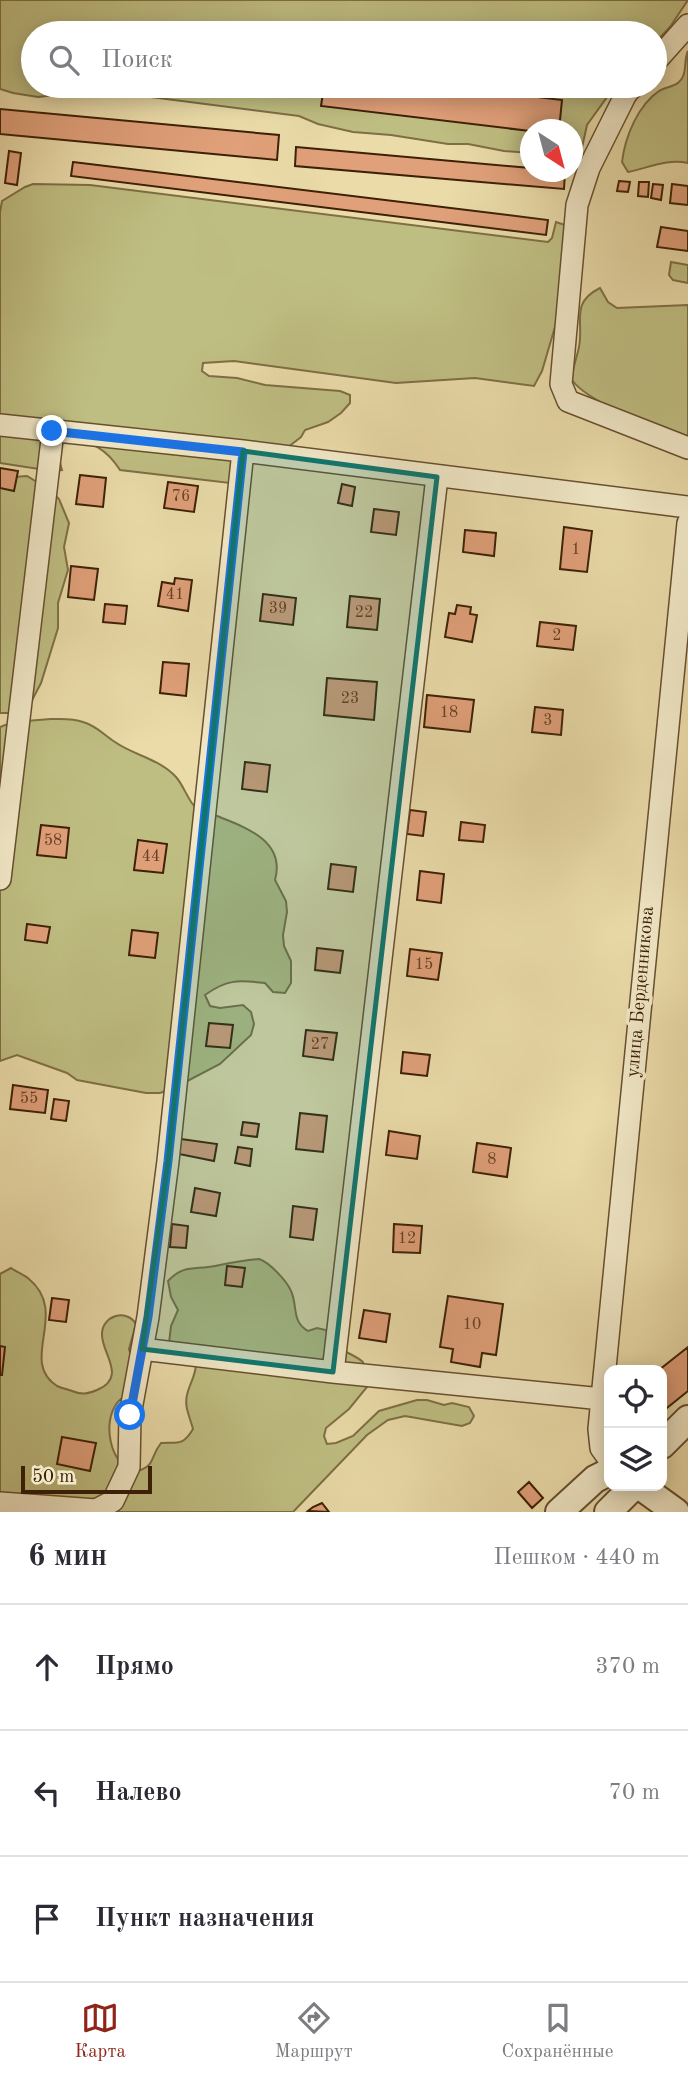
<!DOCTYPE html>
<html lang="ru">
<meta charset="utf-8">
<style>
:root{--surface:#fff;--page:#f7f7f7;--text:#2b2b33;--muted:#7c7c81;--line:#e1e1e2;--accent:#8f2418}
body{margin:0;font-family:"Old Standard TT",serif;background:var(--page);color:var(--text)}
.controls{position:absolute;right:21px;bottom:21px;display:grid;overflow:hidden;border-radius:14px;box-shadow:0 4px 18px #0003}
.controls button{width:63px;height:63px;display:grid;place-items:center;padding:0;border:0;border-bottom:2px solid var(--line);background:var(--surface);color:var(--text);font:35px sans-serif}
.compass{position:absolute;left:520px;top:119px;width:63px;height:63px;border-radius:50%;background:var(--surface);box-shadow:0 4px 18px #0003;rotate:144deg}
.scale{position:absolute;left:21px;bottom:18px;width:131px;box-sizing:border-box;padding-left:7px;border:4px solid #3d2006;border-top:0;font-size:19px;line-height:24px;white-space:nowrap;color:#3d2006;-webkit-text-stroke:5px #f1e8c7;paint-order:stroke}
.stop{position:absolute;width:21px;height:21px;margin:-16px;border:5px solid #1a73e8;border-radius:50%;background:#fff}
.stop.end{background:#1a73e8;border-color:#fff;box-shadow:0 2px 7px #0008}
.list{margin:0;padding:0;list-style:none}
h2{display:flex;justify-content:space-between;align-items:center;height:91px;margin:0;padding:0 28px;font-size:30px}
h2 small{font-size:23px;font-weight:400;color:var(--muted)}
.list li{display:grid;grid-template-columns:46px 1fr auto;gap:21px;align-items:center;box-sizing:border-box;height:126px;padding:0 28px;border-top:2px solid var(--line)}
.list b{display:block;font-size:26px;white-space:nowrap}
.list em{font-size:23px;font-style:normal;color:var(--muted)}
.icon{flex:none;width:38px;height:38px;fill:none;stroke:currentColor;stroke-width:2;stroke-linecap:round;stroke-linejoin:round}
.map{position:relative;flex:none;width:688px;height:1512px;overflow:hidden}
.search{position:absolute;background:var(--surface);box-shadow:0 4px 18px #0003;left:21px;right:21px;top:21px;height:77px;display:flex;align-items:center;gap:18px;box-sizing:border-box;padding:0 24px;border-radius:38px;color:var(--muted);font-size:26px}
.sheet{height:469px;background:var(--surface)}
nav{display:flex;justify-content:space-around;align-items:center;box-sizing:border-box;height:98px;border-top:2px solid var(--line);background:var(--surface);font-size:19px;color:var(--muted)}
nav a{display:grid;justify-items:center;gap:4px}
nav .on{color:var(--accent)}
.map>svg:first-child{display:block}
</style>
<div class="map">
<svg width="688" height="1512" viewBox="0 0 688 1512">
<rect width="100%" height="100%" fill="#eadba9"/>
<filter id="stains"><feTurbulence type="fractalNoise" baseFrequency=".00286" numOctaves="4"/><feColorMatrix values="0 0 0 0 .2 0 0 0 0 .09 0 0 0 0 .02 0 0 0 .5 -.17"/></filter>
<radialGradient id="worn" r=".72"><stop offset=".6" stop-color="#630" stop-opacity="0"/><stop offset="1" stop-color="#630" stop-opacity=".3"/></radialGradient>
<path fill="#bfbe82" stroke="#7e6f44" stroke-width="2" d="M0 0H688L670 27 655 43V33H33V86H615L587 125 579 161 573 160 572 130H530V153L504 151 468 144H448L391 135 353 132 318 124 299 116 96 90 38 97 13 93 0 89Z
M688 51V163C668 158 648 168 628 172L622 162C625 137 638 105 659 91 665 87 674 87 679 82 688 74 683 61 688 51Z
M33 184 90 185 548 242 552 238 556 222 565 225 557 320 542 371 534 386 475 378 396 383 234 361 203 363 202 371 209 376 237 378 265 385 340 391 350 395V403L341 413 328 422 305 430 301 437 288 447 253 460 230 483 120 470C104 445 90 443 64 435L57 452 62 470 52 471 0 463V212L2 201 25 187Z
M671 262 688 265V283L673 280 669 275Z
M600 288 608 302 617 308 688 305V439C659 429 588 403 572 380 572 368 577 358 579 347 584 321 570 303 600 288Z
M0 474 14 477 27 476 50 490 59 499 69 523 64 547 68 570 58 603V628L41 683 30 704 12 713H0Z
M51 719C62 719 73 718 83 722 97 726 104 735 115 742 133 755 160 759 176 777 185 787 189 805 201 812 205 814 212 814 217 816 245 827 286 841 275 880L286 901 287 912 283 935 284 946 291 961V983L285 993 273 992 265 983C239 980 227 979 205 995L210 1006 220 1008 243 1005 251 1012 254 1024 251 1035 220 1064 174 1088 160 1093H146L77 1080 67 1073 17 1055 0 1061V727L13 722Z
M259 1259C269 1262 287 1281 291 1291 298 1306 291 1321 308 1331L317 1328 326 1330C333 1352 349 1350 363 1362L367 1387 349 1409 326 1428 324 1436 327 1444 336 1443 353 1436 379 1411 417 1400H427L444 1405 452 1403 469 1407 474 1416 470 1423 462 1426 405 1416 388 1420 367 1435 293 1512H0V1274L11 1268C17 1272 24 1275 29 1279 70 1313 18 1361 57 1386 61 1388 67 1389 72 1391 81 1395 88 1394 97 1390 128 1377 101 1353 102 1334 102 1316 126 1308 136 1324L129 1349 139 1385C132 1391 123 1396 117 1403 102 1423 110 1463 133 1472 157 1467 149 1458 161 1443 178 1442 183 1446 193 1429 190 1417 184 1407 187 1395 190 1382 197 1374 196 1361L169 1343 171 1326 178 1310 171 1297 168 1281C184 1264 195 1270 215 1266 230 1263 243 1260 259 1259Z"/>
<path fill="#e0a07a" stroke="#3d2006" stroke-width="2" d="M324 86H447L562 100 559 130 530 131 321 106Z
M0 109 279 135 277 160 0 134Z
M296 147 530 168V172H565L564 189 295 166Z
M9 151 21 153 17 185 5 183Z
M73 162 548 220 546 235 71 176Z
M619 181 630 182 628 192 617 191Z
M639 182H649L648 197 638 196Z
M653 184 663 185 661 200 651 198Z
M672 184 688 186V205L670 203Z
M661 227 688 231V251L657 247Z
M0 468 18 471 14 491 0 488Z
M80 475 106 478 103 507 76 504Z
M168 482 198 486 194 512 164 508Z
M342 484 355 487 352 506 338 503Z
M374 509 399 512 396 535 371 532Z
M564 527 592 531 587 572 560 569Z
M465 530 496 533 494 556 463 552Z
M71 566 98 569 94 600 68 597Z
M175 578 192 580 188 611 158 606 162 582 174 584Z
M263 594 296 598 293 625 260 621Z
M350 596 380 599 377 630 347 627Z
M105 604 127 606 125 624 103 622Z
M457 605 471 607 470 614 477 615 472 642 445 637 449 613 455 614Z
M540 622 576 626 573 650 537 646Z
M163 662 189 664 186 696 160 693Z
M327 678 377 682 374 720 324 715Z
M427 695 474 700 470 732 424 727Z
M535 707 563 710 561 735 532 732Z
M245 762 270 765 267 792 242 789Z
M410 810 426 812 423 836 407 834Z
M461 822 485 825 483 842 459 840Z
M41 825 69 828 66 858 37 855Z
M138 840 167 844 163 873 134 870Z
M331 864 356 867 353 892 328 889Z
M420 871 444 874 441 903 417 900Z
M27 924 50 927 47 943 25 940Z
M132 930 158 933 155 958 129 955Z
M317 948 343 951 340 973 315 970Z
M410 949 442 953 438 980 407 976Z
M209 1023 233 1025 230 1048 206 1046Z
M306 1030 337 1033 333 1060 303 1056Z
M403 1052 430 1055 427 1076 401 1073Z
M13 1085 48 1090 45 1113 10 1109Z
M54 1099 69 1101 66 1121 51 1119Z
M300 1113 327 1116 323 1152 296 1149Z
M243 1122 259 1124 257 1137 241 1135Z
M389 1131 420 1136 417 1159 386 1155Z
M181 1139 217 1144 214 1161 179 1154Z
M477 1143 511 1148 507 1177 473 1172Z
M238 1147 252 1149 250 1166 235 1163Z
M195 1188 220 1193 216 1216 191 1212Z
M293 1206 317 1209 313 1240 290 1237Z
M172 1224 188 1226 186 1248 170 1247Z
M394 1224 422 1226 420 1253 393 1252Z
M227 1266 245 1268 242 1287 225 1285Z
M448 1296 503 1304 496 1355 482 1353 480 1367 451 1362 453 1349 440 1347Z
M52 1298 69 1300 66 1322 49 1320Z
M364 1310 390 1314 386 1342 359 1338Z
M0 1346 5 1347 2 1375H0Z
M688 1347V1391L662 1412V1370H659Z
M62 1437 96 1443 90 1471 57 1464Z
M529 1482 543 1498 532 1508 518 1492Z
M322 1503 329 1512 308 1511 313 1507Z"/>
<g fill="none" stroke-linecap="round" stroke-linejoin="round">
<defs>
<path id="minor" d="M655 62 688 25
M633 86 626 94 589 168 577 205 561 384 568 401 688 448
M0 425 243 451 688 507
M0 879 53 431
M142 1349 333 1372 602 1399
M333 1372 437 477
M609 1459 601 1448 599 1429 688 523
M0 1503 96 1510 113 1501 129 1467 130 1415 148 1317 168 1161 243 451"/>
<path id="tertiary" d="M662 1445 688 1419
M640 1486 676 1512
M559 1512 595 1479 609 1472
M608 1512 634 1486"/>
</defs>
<use href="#minor" stroke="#684f2f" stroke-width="24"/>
<use href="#tertiary" stroke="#684f2f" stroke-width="30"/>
<use href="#minor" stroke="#f1e8c7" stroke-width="21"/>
<use href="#tertiary" stroke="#f1e8c7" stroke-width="26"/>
</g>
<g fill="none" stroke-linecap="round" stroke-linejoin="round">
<path stroke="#1a73e8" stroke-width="9" d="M52 431 243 452 168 1161 148 1317 130 1415"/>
</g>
<path fill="#0f766e" fill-opacity="0.2" stroke="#0f766e" stroke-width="5" stroke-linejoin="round" d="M243 451 437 477 333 1372 142 1349 168 1161Z"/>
<g text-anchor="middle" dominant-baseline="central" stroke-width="7" stroke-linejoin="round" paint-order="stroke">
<g font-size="16" fill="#664023">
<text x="181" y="497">76</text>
<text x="576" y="550">1</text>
<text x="175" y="595">41</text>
<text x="278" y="609">39</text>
<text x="364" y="613">22</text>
<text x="557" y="636">2</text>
<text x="350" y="699">23</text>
<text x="449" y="713">18</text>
<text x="548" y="721">3</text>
<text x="53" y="841">58</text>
<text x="151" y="857">44</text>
<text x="424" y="965">15</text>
<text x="320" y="1045">27</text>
<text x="29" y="1099">55</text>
<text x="492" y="1160">8</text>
<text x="407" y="1239">12</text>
<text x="472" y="1325">10</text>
</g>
<g font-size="19" fill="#3d2006" stroke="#f1e8c7">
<text transform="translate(641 992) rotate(-85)">улица Берденникова</text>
</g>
</g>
<rect width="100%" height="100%" filter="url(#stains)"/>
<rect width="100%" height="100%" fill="url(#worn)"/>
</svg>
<div class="controls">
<button><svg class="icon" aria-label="locate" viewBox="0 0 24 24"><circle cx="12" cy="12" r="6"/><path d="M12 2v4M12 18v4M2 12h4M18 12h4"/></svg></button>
<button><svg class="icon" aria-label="layers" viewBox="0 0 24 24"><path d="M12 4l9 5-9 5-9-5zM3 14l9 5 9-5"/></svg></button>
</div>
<svg class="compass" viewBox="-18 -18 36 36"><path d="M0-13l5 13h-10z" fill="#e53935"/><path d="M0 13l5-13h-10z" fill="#7c7c81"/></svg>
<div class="scale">50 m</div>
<div class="stop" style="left:130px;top:1415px"></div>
<div class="stop end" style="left:52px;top:431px"></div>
<div class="search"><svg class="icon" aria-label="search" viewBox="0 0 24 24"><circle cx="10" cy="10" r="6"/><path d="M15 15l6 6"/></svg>Поиск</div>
</div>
<section class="sheet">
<h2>6 мин<small>Пешком · 440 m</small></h2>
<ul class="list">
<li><svg class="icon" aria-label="ahead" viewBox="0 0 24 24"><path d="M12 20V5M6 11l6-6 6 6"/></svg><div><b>Прямо</b></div><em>370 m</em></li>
<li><svg class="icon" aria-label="left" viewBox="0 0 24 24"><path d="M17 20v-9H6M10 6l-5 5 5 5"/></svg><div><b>Налево</b></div><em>70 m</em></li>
<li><svg class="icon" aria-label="arrive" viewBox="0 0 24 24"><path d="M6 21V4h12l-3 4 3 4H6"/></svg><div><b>Пункт назначения</b></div></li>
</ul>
</section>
<nav>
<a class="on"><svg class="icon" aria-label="map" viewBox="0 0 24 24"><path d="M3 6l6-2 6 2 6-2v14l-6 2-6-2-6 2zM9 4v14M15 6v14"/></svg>Карта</a>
<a><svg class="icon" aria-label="directions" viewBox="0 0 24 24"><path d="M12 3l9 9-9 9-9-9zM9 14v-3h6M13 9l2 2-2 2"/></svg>Маршрут</a>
<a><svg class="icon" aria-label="saved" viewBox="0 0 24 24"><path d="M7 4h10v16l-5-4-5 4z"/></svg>Сохранённые</a>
</nav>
